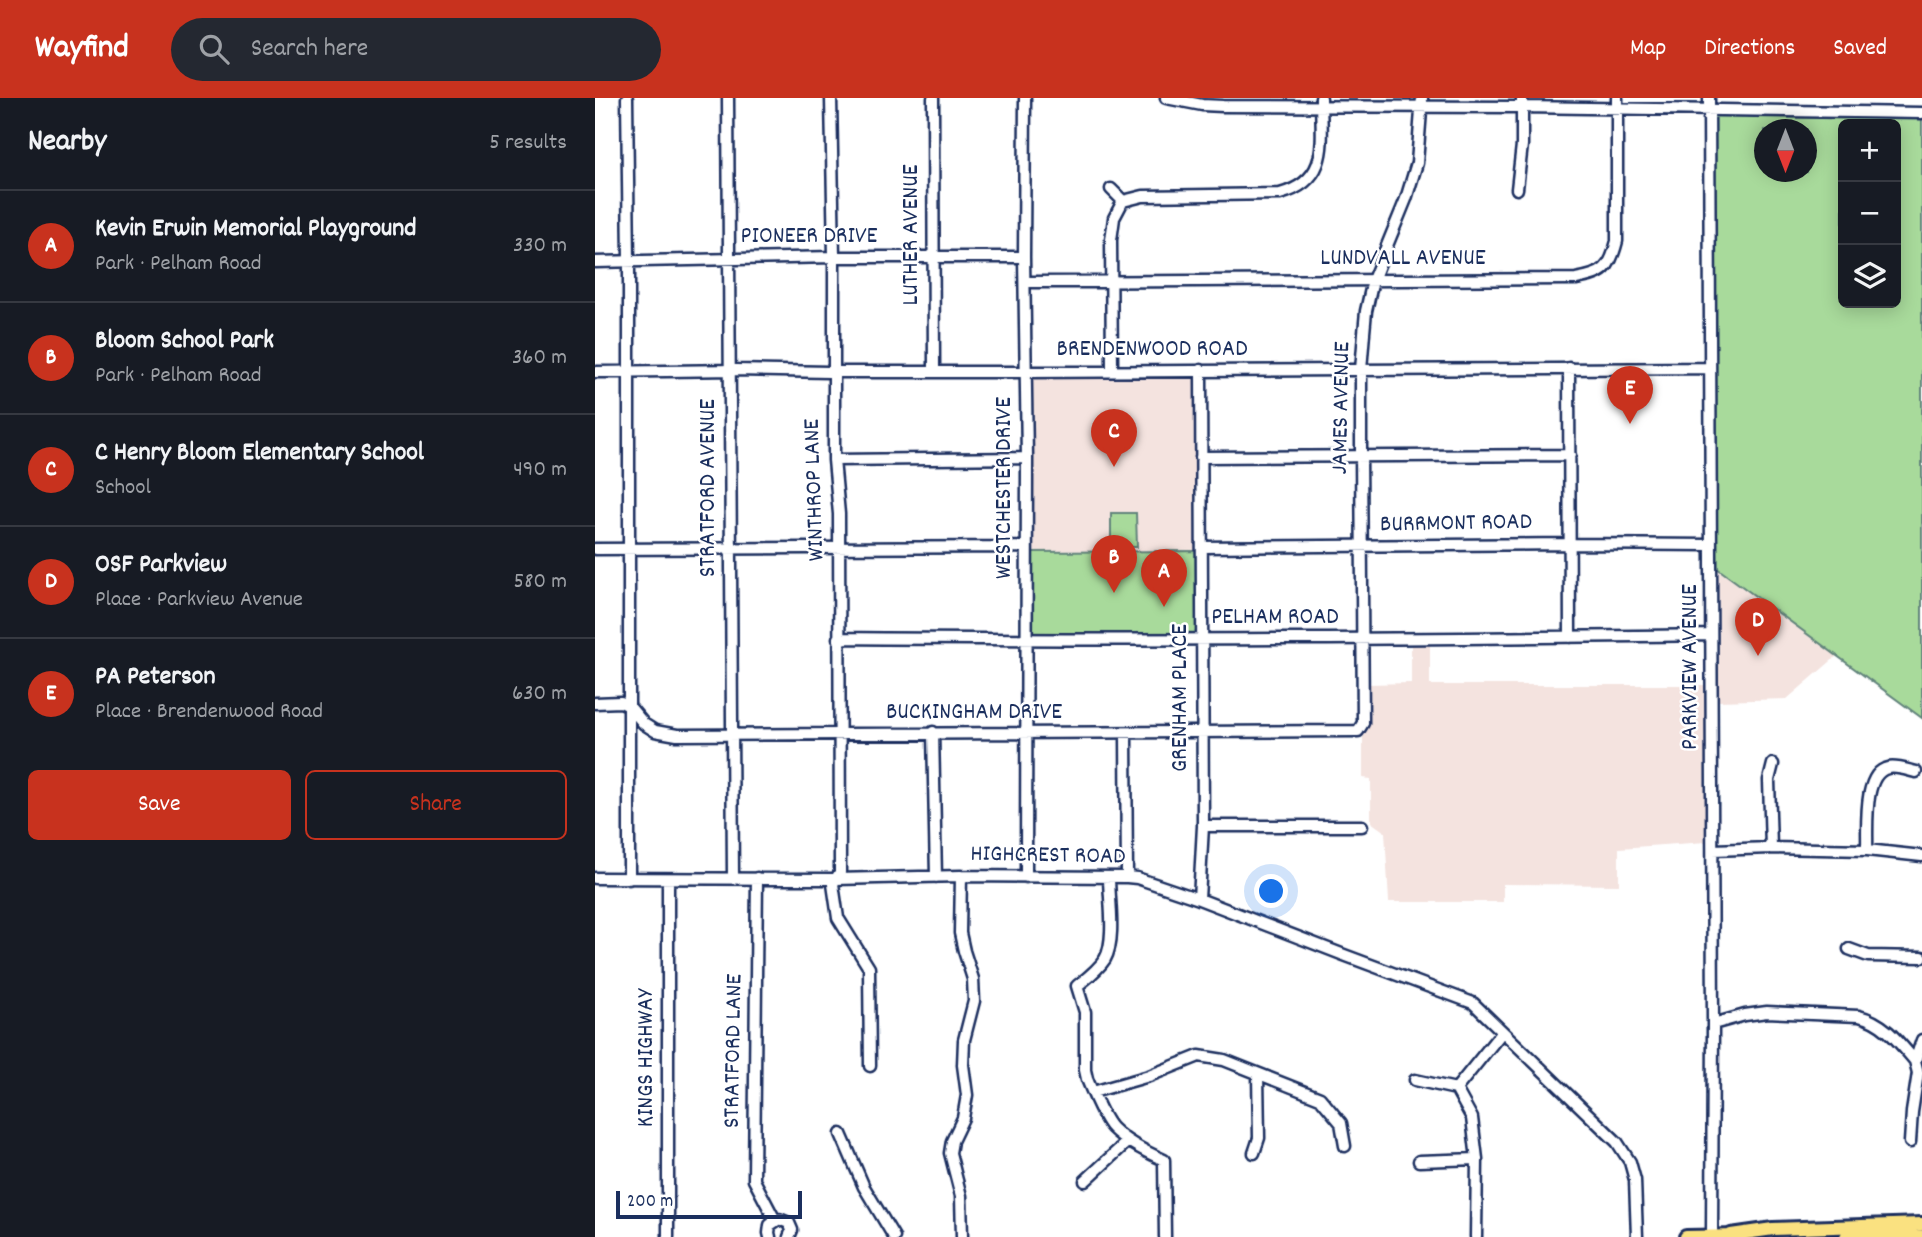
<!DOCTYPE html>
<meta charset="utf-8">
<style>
:root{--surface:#171b24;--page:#242831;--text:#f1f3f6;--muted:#9ea1a6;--line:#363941;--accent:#c8321e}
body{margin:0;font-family:Dekko,sans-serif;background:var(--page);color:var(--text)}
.controls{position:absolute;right:21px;top:21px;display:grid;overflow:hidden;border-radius:10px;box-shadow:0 4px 18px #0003}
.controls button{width:63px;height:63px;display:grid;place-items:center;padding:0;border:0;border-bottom:2px solid var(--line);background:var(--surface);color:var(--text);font:35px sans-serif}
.compass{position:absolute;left:1159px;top:21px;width:63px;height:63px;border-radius:50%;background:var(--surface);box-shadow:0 4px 18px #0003;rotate:180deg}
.scale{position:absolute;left:21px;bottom:18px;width:186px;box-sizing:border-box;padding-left:7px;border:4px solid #1b2f5e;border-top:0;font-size:19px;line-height:24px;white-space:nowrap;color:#1b2f5e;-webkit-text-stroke:5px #fff;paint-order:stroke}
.you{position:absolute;left:677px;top:794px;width:24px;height:24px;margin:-18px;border:5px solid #fff;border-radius:50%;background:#1a73e8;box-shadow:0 0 0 10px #1a73e833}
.badge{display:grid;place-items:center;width:46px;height:46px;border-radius:50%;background:var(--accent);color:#fff;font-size:23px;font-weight:700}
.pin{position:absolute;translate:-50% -58px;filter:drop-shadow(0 2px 4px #0008)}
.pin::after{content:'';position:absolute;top:37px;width:24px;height:21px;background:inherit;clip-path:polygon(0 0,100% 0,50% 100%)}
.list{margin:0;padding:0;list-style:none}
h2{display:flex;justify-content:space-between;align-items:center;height:91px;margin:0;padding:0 28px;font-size:30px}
h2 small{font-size:23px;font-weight:400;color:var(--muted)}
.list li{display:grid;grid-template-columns:46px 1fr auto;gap:21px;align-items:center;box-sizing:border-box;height:112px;padding:0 28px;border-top:2px solid var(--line)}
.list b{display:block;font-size:26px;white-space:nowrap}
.list p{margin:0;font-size:23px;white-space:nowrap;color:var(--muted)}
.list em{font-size:23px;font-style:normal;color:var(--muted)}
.actions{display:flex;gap:14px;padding:21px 28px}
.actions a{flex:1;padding:16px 0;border:2px solid var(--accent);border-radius:10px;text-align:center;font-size:24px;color:var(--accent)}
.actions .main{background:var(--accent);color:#fff}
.icon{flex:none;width:38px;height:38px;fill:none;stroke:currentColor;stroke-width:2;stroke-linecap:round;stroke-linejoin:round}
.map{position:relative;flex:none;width:1327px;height:1139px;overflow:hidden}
header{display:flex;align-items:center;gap:42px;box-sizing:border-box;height:98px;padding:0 35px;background:var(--accent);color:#fff}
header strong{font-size:33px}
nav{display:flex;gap:38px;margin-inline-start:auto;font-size:24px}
.search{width:490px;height:63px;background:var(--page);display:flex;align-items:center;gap:18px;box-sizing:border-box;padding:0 24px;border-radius:38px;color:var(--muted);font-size:26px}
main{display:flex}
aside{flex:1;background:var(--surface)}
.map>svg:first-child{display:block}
</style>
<header>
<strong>Wayfind</strong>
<div class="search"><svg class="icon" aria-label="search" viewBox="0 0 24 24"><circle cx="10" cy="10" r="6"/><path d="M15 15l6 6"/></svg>Search here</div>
<nav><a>Map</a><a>Directions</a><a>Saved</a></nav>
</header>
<main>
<aside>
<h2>Nearby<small>5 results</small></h2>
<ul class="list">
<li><span class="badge">A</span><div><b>Kevin Erwin Memorial Playground</b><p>Park · Pelham Road</p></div><em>330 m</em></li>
<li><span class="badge">B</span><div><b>Bloom School Park</b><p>Park · Pelham Road</p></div><em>360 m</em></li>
<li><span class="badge">C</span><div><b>C Henry Bloom Elementary School</b><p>School</p></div><em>490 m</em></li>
<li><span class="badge">D</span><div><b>OSF Parkview</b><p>Place · Parkview Avenue</p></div><em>580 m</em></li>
<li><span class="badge">E</span><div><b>PA Peterson</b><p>Place · Brendenwood Road</p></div><em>630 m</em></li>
</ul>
<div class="actions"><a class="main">Save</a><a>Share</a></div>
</aside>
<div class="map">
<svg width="1327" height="1139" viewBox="0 0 1327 1139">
<rect width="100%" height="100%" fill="#fff"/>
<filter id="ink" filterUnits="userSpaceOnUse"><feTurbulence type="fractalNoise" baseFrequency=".0143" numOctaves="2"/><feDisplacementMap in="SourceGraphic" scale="14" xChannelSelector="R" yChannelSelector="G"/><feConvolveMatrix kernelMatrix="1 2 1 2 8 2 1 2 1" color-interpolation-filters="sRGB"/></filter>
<g filter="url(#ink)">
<path fill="#f4e3df" d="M598 277 602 281 603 453 435 454 436 279 437 278Z
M1122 470 1242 558 1192 601 1123 603Z
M816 543H835V587H1112L1111 744 1024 750V787L908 786V804H794L790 734 776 724V681L768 680V640L772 614V586L816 585Z"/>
<path fill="#a8da9b" stroke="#62847c" stroke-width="2" fill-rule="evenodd" d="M1116 17 1327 19V620L1122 470 1118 446ZM1248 26H1301V205H1248ZM1170 32H1212V74H1170Z
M516 415H541L542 449H516Z
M603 453 601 535 438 536 435 454Z"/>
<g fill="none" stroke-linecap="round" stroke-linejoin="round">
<defs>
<path id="minor" d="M32 0 34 163V781
M133 0 138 780
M236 0 239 159V362L244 416 245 774 238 786 243 820 274 870 275 968
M338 0 339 274
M430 0 429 159 432 360 431 779
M571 0 607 7 628 8 927 9 1327 15
M1114 0 1118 926 1117 1138
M516 91 528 103
M922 91 927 47V0
M0 164 239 159H429
M430 184 981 181C1009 176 1015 171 1022 143V0
M974 270 975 539
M517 273 516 142 519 120 528 103 548 98 685 96C736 82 726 43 726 0
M0 274 141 272 234 274H430L1115 270
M606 359 975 357
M239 362 432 360
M607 449 974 446 1116 447
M0 451 431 449
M243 540C534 543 825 541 1116 537
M0 605 26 604 34 608 49 626 60 633 82 637 763 633 768 625 766 352V272L769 235 771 213 778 182 811 101 822 65 827 0
M338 634 341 779
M531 635 532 779
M608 728H767
M1176 750 1174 682 1178 666
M1118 752 1176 750 1272 752 1327 758
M1272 752C1273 732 1267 675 1293 670 1302 668 1312 672 1321 674
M366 778 365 835 369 853 378 881 379 903 369 942 368 967 372 997 368 1020 357 1043 355 1055 366 1098 367 1139
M514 779C514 801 521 842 510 861 503 872 492 880 482 888L490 914V972L492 981C498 995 507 1019 517 1030 531 1044 551 1054 569 1062L570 1139
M0 780 241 781 366 778 532 779 542 780 604 801 749 857 878 905 1022 1044 1035 1064 1040 1082 1042 1139
M162 780 159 1082 180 1122
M604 801 608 728 606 272
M1254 851 1273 858 1327 859
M1118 926 1150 917 1172 914 1264 918C1289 924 1304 944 1320 963
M820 982 861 991
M861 991 877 1020 882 1061 881 1139
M861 991 907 934
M498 994 554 978 604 958 629 962 725 1000 746 1025 750 1048
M246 1036 269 1089 299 1139
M1315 1044 1317 1014 1323 975 1320 963 1327 942
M659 1055 664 1040 663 976
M824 1063 882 1061
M490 1083 533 1043
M73 1139V781
M175 1139 174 1135 175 1127 184 1121 194 1125 197 1132 194 1139"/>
<path id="major" d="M1136 1137 1178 1131 1327 1126
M1091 1139 1144 1138
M1251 1139 1327 1138"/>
</defs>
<use href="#minor" stroke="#1b2f5e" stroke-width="15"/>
<use href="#major" stroke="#1b2f5e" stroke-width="18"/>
<use href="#minor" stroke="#fff" stroke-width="10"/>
<use href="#major" stroke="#fae180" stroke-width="12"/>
</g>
</g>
<g text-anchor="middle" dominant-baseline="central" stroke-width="5" stroke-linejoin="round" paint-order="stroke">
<g font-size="24" fill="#1b2f5e" stroke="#fff">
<text transform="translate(317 137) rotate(-90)">LUTHER AVENUE</text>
<text x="214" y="139">PIONEER DRIVE</text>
<text x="808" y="161">LUNDVALL AVENUE</text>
<text x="557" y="252">BRENDENWOOD ROAD</text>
<text transform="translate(747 310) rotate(-89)">JAMES AVENUE</text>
<text transform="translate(114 390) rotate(-90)">STRATFORD AVENUE</text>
<text transform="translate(410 390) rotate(-90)">WESTCHESTER DRIVE</text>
<text transform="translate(220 392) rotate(-92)">WINTHROP LANE</text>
<text transform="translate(861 426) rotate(-1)">BURRMONT ROAD</text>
<text x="680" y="520">PELHAM ROAD</text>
<text transform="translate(1096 569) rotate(-90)">PARKVIEW AVENUE</text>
<text transform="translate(586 600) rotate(-90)">GRENHAM PLACE</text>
<text x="379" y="615">BUCKINGHAM DRIVE</text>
<text transform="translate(453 758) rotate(1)">HIGHCREST ROAD</text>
<text transform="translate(139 953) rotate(-89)">STRATFORD LANE</text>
<text transform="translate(52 960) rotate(-90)">KINGS HIGHWAY</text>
</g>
</g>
</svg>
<div class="controls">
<button>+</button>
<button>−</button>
<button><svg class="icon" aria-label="layers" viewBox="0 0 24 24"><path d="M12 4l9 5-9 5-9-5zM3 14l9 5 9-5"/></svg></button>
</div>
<svg class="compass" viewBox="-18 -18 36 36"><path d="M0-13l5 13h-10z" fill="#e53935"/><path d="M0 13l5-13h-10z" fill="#9ea1a6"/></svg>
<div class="scale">200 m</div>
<div class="you"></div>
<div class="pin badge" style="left:569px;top:509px">A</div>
<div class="pin badge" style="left:519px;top:495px">B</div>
<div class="pin badge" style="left:519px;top:369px">C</div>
<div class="pin badge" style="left:1163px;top:558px">D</div>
<div class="pin badge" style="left:1035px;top:326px">E</div>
</div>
</main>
